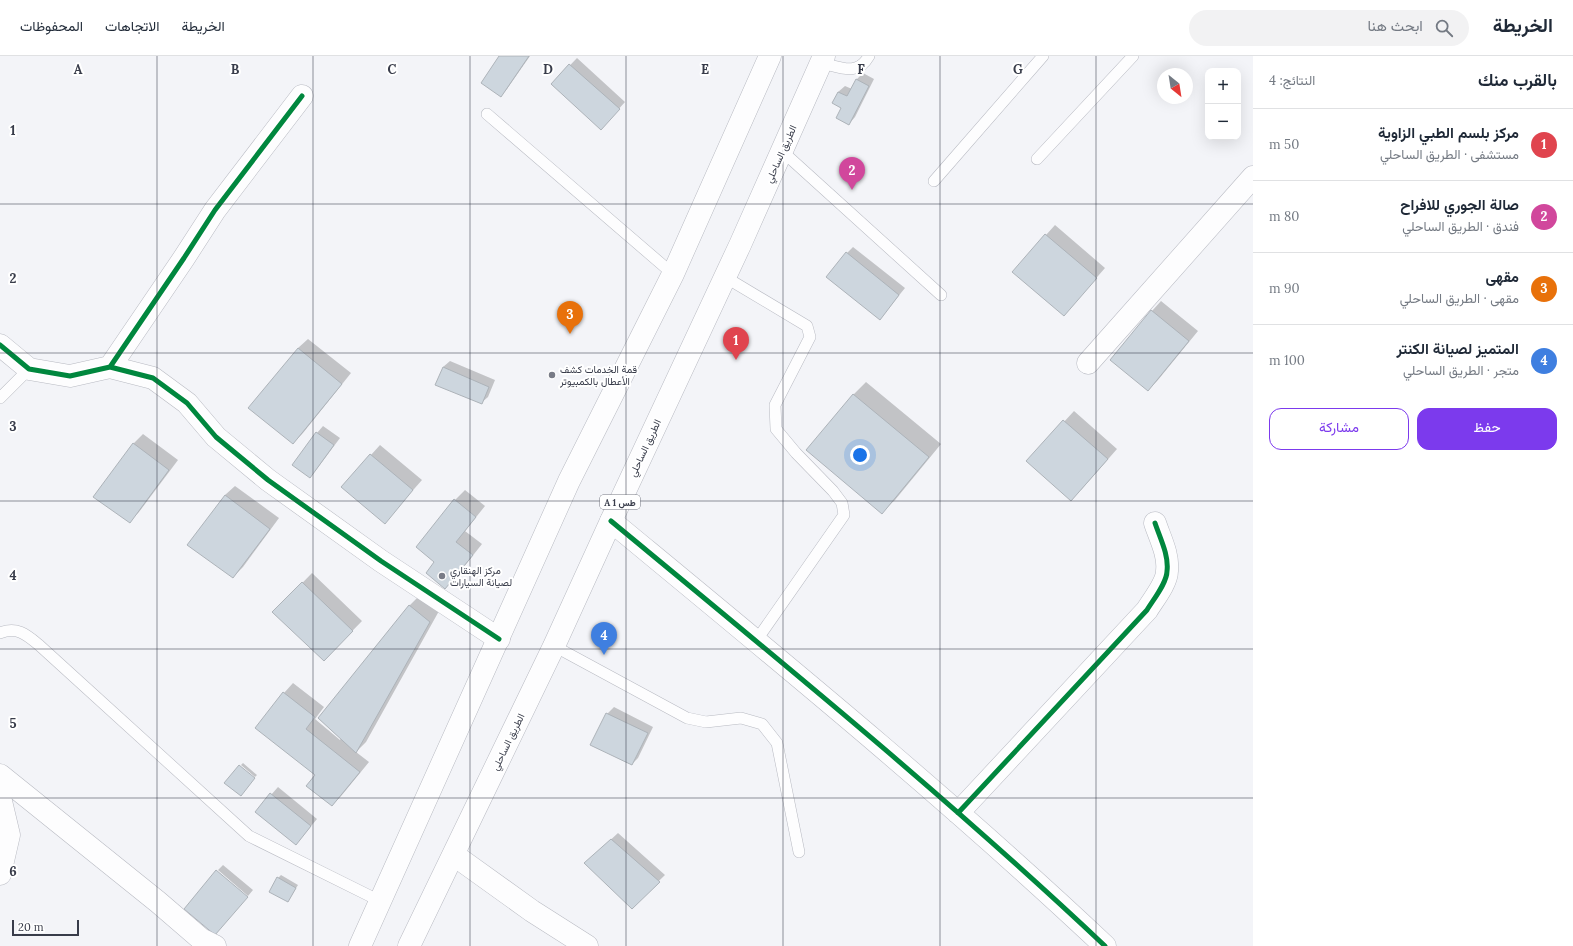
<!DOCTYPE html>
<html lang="ar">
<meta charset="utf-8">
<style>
:root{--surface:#fff;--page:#f2f2f3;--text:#1f2937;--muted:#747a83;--line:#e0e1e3;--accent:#7c3aed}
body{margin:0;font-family:Lora,Vazirmatn,serif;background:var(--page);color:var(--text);direction:rtl}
.controls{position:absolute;right:12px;top:12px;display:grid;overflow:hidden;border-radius:8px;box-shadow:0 4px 16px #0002}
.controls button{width:36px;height:36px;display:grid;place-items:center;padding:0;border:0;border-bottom:1px solid var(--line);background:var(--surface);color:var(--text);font:20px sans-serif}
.compass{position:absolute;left:1157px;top:12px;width:36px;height:36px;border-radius:50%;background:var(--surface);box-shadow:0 4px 16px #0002;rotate:150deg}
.scale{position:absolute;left:12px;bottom:10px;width:67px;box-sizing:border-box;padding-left:4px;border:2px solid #383c4a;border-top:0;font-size:11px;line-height:14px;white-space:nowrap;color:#383c4a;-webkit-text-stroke:3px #fff;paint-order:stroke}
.you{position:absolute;left:860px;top:399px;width:14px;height:14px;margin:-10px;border:3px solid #fff;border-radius:50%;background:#1a73e8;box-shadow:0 0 0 6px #1a73e833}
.badge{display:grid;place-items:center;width:26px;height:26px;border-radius:50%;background:var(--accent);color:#fff;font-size:13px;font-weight:700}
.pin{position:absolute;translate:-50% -33px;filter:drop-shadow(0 1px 2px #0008)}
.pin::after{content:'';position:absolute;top:21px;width:14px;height:12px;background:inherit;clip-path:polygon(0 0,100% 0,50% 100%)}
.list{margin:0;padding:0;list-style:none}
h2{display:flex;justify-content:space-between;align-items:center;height:52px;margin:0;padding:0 16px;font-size:17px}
h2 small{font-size:13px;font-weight:400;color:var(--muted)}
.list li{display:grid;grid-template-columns:26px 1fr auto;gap:12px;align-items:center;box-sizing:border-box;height:72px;padding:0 16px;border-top:1px solid var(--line)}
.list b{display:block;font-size:15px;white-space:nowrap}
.list p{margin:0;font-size:13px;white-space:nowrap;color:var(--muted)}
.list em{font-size:13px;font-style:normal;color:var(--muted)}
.actions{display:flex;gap:8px;padding:12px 16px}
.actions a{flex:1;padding:9px 0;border:1px solid var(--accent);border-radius:12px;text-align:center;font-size:14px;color:var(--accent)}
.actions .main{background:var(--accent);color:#fff}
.icon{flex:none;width:22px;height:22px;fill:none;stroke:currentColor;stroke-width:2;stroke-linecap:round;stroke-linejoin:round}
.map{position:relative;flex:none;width:1253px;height:890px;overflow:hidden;direction:ltr}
header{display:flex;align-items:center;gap:24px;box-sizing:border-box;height:56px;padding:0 20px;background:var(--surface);border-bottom:1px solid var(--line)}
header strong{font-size:19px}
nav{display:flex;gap:22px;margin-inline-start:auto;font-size:14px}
.search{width:280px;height:36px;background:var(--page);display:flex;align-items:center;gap:10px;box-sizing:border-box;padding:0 14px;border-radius:22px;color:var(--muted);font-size:15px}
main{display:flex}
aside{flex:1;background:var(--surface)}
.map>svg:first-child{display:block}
</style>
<header>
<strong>الخريطة</strong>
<div class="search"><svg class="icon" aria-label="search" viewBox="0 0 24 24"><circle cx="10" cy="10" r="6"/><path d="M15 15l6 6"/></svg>ابحث هنا</div>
<nav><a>الخريطة</a><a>الاتجاهات</a><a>المحفوظات</a></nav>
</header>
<main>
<aside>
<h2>بالقرب منك<small>النتائج: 4</small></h2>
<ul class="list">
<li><span class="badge" style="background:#e0444e">1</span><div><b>مركز بلسم الطبي الزاوية</b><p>مستشفى · الطريق الساحلي</p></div><em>50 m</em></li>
<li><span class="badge" style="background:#d1479c">2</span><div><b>صالة الجوري للافراح</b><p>فندق · الطريق الساحلي</p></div><em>80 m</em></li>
<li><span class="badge" style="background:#e8710a">3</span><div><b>مقهى</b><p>مقهى · الطريق الساحلي</p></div><em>90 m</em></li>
<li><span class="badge" style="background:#3f7fe0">4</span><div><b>المتميز لصيانة الكنتر</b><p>متجر · الطريق الساحلي</p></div><em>100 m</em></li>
</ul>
<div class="actions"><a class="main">حفظ</a><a>مشاركة</a></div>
</aside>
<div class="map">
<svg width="1253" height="890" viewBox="0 0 1253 890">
<rect width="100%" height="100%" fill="#f3f4f8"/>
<path fill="#0003" d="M500 0H530L507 33 501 40Z
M577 2 625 46 607 66 552 28Z
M863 17 874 23 855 61 849 68 842 51 833 47 838 36 845 30 852 33 856 24Z
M1055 169 1105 212 1064 259 1046 179Z
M853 191 905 232 880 263 847 197Z
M1161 245 1198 275 1158 324 1148 334 1152 255Z
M308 283 351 317 303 377 293 387 298 292Z
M450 305 495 324 488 341 481 347 443 311Z
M866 326 941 388 895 444 882 456 853 339Z
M1074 355 1117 393 1081 434 1028 405Z
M323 370 340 382 316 414 310 420 317 377Z
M143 378 178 404 139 456 129 466 134 387Z
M380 389 422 424 385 466 342 431Z
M235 430 279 462 243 511 233 521 225 439Z
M465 434 485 450 465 475 482 488 455 522 445 531 436 506 455 444Z
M312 517 362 565 324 604 274 556Z
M419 540 439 555 366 686 356 696 369 706 342 739 332 749 316 719 284 637 293 627 324 651 315 663 340 684 410 549Z
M614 651 653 671 638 702 632 708 607 658Z
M243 707 257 719 255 721 241 709Z
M278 731 317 763 302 781 256 756Z
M618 777 665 819 632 851 592 801Z
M223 809 253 834 248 840 218 814Z
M281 819 298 829 288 845 278 822Z"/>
<path fill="#cdd6de" stroke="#adb3b9" d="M499 0H529L501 41 481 27Z
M569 8 620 53 601 74 551 28Z
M856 23 869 30 849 69 836 62 841 52 832 47 838 36 847 40Z
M1045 178 1097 222 1064 260 1012 216Z
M846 196 899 239 880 264 826 221Z
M1151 254 1189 285 1148 335 1110 304Z
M298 292 342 328 293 388 248 352Z
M443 311 489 331 482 348 435 329Z
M853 338 929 401 882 458 806 394Z
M1063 364 1108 403 1071 445 1026 405Z
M316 376 334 389 310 422 292 409Z
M133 387 169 414 130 467 93 441Z
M370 398 413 434 385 468 341 431Z
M225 439 270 473 233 522 187 489Z
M454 443 476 461 456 486 473 499 445 533 426 517 434 506 416 491Z
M302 526 353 575 324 605 272 556Z
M409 549 430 566 356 697 318 662Z
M283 636 315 661 306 673 360 716 332 750 306 730 315 719 255 672Z
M606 657 648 677 632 709 590 689Z
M239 709 255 722 241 740 224 727Z
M270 737 311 770 296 789 255 756Z
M611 783 660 826 632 853 584 807Z
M216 814 248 841 215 879 184 853Z
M277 821 296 832 288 846 269 836Z"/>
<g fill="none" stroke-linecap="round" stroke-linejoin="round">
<defs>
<path id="service" d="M821 7C840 11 857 21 869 0
M487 58 673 218
M782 95 941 239
M1037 103 1133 0
M934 125 1043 0
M725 221 807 270 810 281 775 349 776 373 796 397 833 435 842 447 844 459 756 585
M0 342 29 313
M0 577C17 570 27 579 39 589L249 780 380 845
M554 590 687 662 706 666 741 662 762 668 777 687 799 796"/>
<path id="minor" d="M0 289 29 313 70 320 110 311 153 322 187 347 216 381 268 424 381 505 499 583
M1088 307 1253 121
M110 311 184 202 215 154 302 40
M611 465C778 603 947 741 1105 890
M0 719 158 846 201 883 215 890
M0 741 9 779 0 818
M958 757 1147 554C1153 544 1167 527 1167 515 1169 499 1160 482 1155 467
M454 799 532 855 587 890"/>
<path id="trunk" d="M360 890 569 425 673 218 770 0
M409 890 554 590 611 465 740 189 824 0"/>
</defs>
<use href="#service" stroke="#b8bac2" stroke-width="12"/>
<use href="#minor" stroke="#b8bac2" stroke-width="23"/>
<use href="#trunk" stroke="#b8bac2" stroke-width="23"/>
<use href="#service" stroke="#fdfdfe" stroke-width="11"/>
<use href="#minor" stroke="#fdfdfe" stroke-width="22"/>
<use href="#trunk" stroke="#fdfdfe" stroke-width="22"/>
<defs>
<path id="cycleway" d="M0 289 29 313 70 320 110 311 153 322 187 347 216 381 268 424 381 505 499 583
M110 311 184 202 215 154 302 40
M611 465C778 603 947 741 1105 890
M958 757 1147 554C1153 544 1167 527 1167 515 1169 499 1160 482 1155 467"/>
</defs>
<use href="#cycleway" stroke="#fff" stroke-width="8"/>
<use href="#cycleway" stroke="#00873e" stroke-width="5"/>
</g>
<path fill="none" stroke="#383c4a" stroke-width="1" stroke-opacity="0.55" d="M157 0V890M313 0V890M470 0V890M626 0V890M783 0V890M940 0V890M1096 0V890M0 148H1253M0 297H1253M0 445H1253M0 593H1253M0 742H1253"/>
<g fill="#797c87" stroke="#fff" stroke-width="1.5">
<circle cx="552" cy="319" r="4"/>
<circle cx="442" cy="520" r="4"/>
</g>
<g text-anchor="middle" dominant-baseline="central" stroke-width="4" stroke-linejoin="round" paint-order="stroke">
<rect fill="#fff" stroke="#747680" stroke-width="1" x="600" y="439" width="40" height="14" rx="3"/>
<g font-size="9" font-weight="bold" fill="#383c4a">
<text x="620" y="446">A 1 طس</text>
</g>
<g font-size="10" fill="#383c4a" stroke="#fff">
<text transform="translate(781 98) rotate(-66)">الطريق الساحلي</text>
<text transform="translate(645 392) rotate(-65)">الطريق الساحلي</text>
<text transform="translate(508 686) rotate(-64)">الطريق الساحلي</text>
</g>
<g font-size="10" fill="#383c4a" stroke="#fff" text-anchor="start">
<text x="560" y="313">قمة الخدمات كشف<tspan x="560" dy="12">الأعطال بالكمبيوتر</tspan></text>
<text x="450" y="514">مركز الهنقاري<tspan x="450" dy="12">لصيانة السيارات</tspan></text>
</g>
</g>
<g font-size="13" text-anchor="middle" font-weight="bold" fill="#383c4a" stroke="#fff" stroke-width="4" stroke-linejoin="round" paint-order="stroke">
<text x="78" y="18">A</text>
<text x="235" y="18">B</text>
<text x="392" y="18">C</text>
<text x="548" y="18">D</text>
<text x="705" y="18">E</text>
<text x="861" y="18">F</text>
<text x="1018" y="18">G</text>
<text x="13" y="79">1</text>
<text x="13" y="227">2</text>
<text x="13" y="375">3</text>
<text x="13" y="524">4</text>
<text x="13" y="672">5</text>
<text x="13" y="820">6</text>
</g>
</svg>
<div class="controls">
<button>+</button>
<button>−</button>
</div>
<svg class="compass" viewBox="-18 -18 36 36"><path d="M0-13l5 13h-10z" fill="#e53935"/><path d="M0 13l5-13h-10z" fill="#747a83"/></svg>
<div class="scale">20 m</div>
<div class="you"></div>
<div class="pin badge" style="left:736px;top:304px;background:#e0444e">1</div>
<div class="pin badge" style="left:852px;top:134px;background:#d1479c">2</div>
<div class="pin badge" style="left:570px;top:278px;background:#e8710a">3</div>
<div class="pin badge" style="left:604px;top:599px;background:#3f7fe0">4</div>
</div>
</main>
